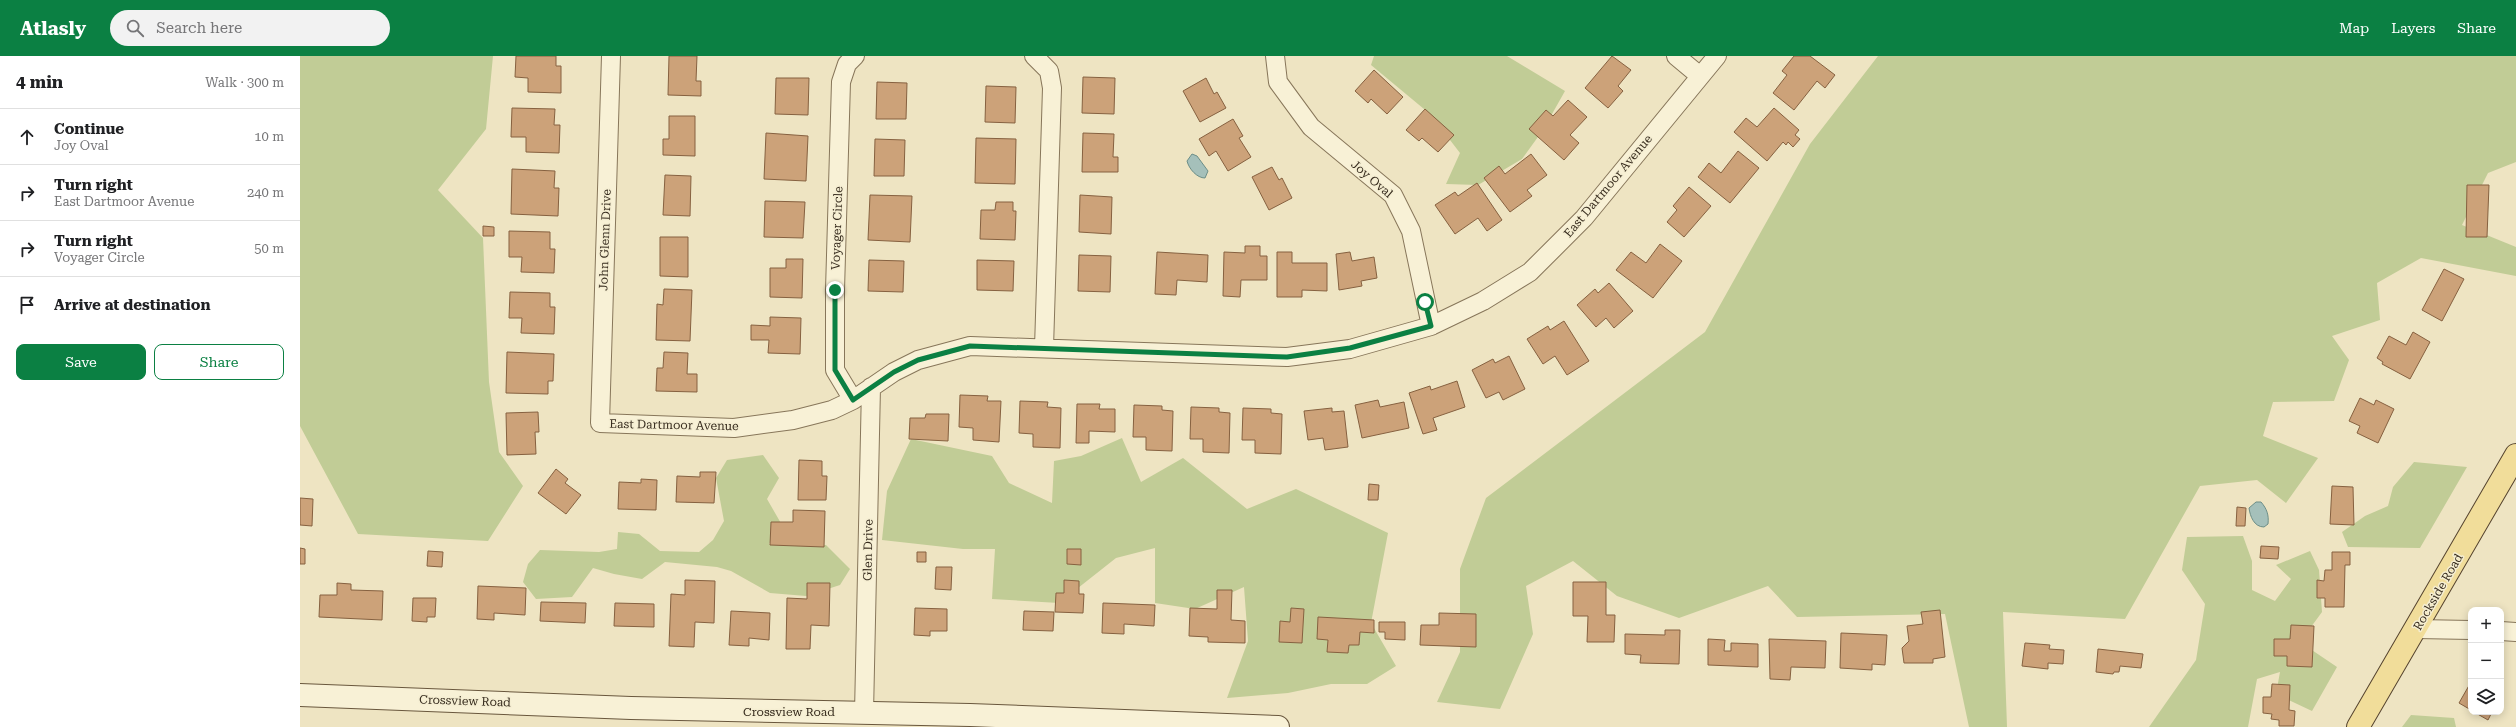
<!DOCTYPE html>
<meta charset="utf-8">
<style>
:root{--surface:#fff;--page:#f2f2f2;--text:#202124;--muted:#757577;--line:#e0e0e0;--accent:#0b8043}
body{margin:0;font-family:"Roboto Serif",serif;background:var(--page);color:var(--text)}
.controls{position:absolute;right:12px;bottom:12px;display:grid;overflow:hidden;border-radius:8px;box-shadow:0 2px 10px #0003}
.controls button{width:36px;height:36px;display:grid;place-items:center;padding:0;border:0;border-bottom:1px solid var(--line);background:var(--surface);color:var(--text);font:20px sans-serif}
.stop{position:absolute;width:12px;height:12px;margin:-9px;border:3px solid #0b8043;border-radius:50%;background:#fff}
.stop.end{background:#0b8043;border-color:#fff;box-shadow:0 1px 4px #0008}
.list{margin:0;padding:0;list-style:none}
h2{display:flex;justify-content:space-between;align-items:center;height:52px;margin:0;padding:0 16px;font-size:17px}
h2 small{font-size:13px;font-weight:400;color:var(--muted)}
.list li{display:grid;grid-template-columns:26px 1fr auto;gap:12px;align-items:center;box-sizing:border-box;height:56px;padding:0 16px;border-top:1px solid var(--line)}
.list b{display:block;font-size:15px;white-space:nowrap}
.list p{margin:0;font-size:13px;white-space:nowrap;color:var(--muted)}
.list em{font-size:13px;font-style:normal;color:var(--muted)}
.actions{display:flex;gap:8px;padding:12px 16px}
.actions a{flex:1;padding:9px 0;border:1px solid var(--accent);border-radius:8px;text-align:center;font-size:14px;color:var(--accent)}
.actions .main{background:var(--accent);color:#fff}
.icon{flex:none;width:22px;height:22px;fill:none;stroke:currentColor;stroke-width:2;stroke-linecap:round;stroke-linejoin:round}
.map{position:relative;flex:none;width:2216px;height:671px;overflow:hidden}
header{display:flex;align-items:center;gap:24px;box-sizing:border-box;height:56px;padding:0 20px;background:var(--accent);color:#fff}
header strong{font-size:19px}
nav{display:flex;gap:22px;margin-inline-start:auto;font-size:14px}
.search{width:280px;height:36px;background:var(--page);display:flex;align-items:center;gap:10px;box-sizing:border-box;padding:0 14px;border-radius:22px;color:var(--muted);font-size:15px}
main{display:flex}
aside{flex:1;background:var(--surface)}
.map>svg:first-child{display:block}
</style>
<header>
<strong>Atlasly</strong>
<div class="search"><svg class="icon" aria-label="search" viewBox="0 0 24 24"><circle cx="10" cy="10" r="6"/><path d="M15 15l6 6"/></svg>Search here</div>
<nav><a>Map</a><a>Layers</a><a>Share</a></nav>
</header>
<main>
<aside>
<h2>4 min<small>Walk · 300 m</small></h2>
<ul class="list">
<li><svg class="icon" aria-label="ahead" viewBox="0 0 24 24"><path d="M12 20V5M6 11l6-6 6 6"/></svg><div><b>Continue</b><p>Joy Oval</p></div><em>10 m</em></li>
<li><svg class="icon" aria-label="right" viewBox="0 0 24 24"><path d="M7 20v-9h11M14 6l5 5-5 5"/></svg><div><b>Turn right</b><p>East Dartmoor Avenue</p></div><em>240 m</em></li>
<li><svg class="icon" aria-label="right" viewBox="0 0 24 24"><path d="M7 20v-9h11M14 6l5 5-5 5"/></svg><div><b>Turn right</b><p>Voyager Circle</p></div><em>50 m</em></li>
<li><svg class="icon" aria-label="arrive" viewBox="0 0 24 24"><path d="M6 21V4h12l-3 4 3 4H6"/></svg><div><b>Arrive at destination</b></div></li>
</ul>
<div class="actions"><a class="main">Save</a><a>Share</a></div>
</aside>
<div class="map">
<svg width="2216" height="671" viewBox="0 0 2216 671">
<rect width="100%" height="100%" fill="#eee4c2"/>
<path fill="#c1cc96" d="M0 0H193L186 73 138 134 183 182 189 326 199 396 223 430 188 485 58 478 0 370Z
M1074 0H1207L1265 35 1243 74 1222 103 1178 129 1146 128 1160 97 1130 58 1071 9Z
M1578 0H2216V106L2188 117 2162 169 2216 191V220L2121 202 2077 227 2080 264 2032 280 2049 304 2034 345 1973 346 1963 380 2018 402 1986 447 1957 424 1900 430 1825 563 1703 556 1707 671H1669L1645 558 1497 561 1468 530 1379 562 1317 540 1273 505 1226 530 1233 578 1200 653 1137 646 1160 596V513L1186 442 1405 276 1510 88Z
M822 382 841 426 883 402 947 453 996 433 1088 477 1071 567 1096 610 1067 628H1031L988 637 927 642 948 585 944 531 895 553 855 547V492L816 502 759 547 692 543 695 493H663L582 484 587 435 611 383 692 400 709 427 752 447 754 405 781 400Z
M463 399 479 422 467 443 482 469 469 488 526 489 550 513 540 529 506 540 470 537 431 515 417 511 365 506 342 523 314 518 293 512 272 541 236 543 223 526 228 508 240 494 299 496 317 493 318 476 339 478 360 495 399 496 413 484 424 465 416 422 427 404Z
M2114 406 2167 411 2120 492 2048 491 2042 476 2065 460 2088 450 2093 431Z
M1943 480 1952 505V534L1975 545 1991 523 1976 509 2010 495 2019 514 2022 556 2000 586 2037 611 2012 655 1976 638 1980 616 1957 623 1948 671H1849L1896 604 1905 548 1882 514 1887 481Z
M2111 659 2154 662 2156 671H2102Z"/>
<path fill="#a5c0ba" stroke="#6c8e88" d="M892 98 897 100 908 115 905 122C897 122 889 113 887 105Z
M1956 446H1961C1967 453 1969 459 1968 468L1964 471C1954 471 1950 460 1949 452Z"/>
<path fill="#cca279" stroke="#866140" d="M216 0H256V10H261V37L228 36V22L215 21Z
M369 0H397L396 25H401V40L368 39Z
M1312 0 1331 14 1318 30 1323 35 1308 52 1285 32Z
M1494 0H1510L1535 19 1525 32 1517 25 1494 54 1473 37 1487 19 1482 15Z
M1074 14 1103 41 1087 58 1071 43 1068 47 1055 35Z
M783 21 815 22 814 58 782 57Z
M476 22H509L508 59 475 58Z
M906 22 914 38 917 36 926 52 900 66 883 35Z
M577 26 607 27 606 63H576Z
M686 30 716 31 715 67 685 66Z
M1268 44 1287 61 1270 79 1279 87 1264 104 1229 73 1246 54 1253 60Z
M212 52 255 53 254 69H260L259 97 226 96V81H211Z
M1474 52 1499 74 1495 79 1500 83 1493 91 1488 86 1486 89 1483 86 1467 105 1434 76 1446 62 1457 71Z
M1125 53 1154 79 1138 96 1122 82 1119 85 1106 74Z
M369 60H395V100L363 99V83H369Z
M933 63 943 80 939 82 951 101 928 115 916 95 909 100 899 83Z
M466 77 508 80 506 125 464 123Z
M783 77 814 78 813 101H818V116H782Z
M676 82 716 83 715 128 675 127Z
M575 83 605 84 604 120H574Z
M1438 95 1459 112 1430 147 1398 121 1409 107 1421 117Z
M1231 98 1247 119 1227 134 1232 140 1210 156 1184 122 1199 110 1205 118Z
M972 111 979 124 982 122 992 142 969 154 952 121Z
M212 113 255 115 254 132H259L258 160 211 158Z
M365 119 391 120 390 160 363 159Z
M1177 127 1202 164 1187 175 1178 162 1155 178 1135 149 1155 136 1158 140Z
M2167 129H2189L2187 181H2166Z
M1389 131 1411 150 1384 181 1367 166 1377 154 1373 150Z
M570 139 612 140 610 186 568 184Z
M780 139 812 141 811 178 779 176Z
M465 145 505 146 503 182 464 181Z
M696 146H713V155H716L715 184 680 183 681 154H695Z
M183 170 194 171V180H183Z
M209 175 250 176V193H255L254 217 221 216 222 201H209Z
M360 181H388V221L360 220Z
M1360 188 1382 205 1353 242 1316 214 1331 196 1346 207Z
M945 190H960V200H967V224H941L940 241 923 240 924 196 945 197Z
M857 196 908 199 907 226 877 224 876 239 855 238Z
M977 196H992V207H1027V235L1002 234V241H977Z
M1050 196 1052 205 1074 201 1077 222 1061 225 1062 230 1039 234 1036 198Z
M779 199 811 200 810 236 778 235Z
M486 203H503L502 242 470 241V212H486Z
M569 204 604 205 603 236 568 235Z
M677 204 714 205 713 235 677 234Z
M2144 213 2164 223 2142 265 2122 254Z
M1309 227 1333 255 1314 272 1306 262 1296 271 1277 249 1295 233 1298 237Z
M364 233 392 234 390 285 356 284 357 248 363 249Z
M210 236 250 237V251H255L254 278 221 277 222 262H209Z
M470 261 501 262 500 298 468 297 469 284H451V269L470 270Z
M1264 265 1289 305 1267 319 1255 300 1243 308 1227 283 1248 270 1250 274Z
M2113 276 2130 286 2110 323 2082 308 2083 306 2077 302 2089 280 2106 289Z
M207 296 254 298 253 325H248V338L206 337Z
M364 296 388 297 387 318H397V336L356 335 357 312H363Z
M1209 300 1225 333 1203 344 1199 336 1186 342 1172 314 1193 303 1195 307Z
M1157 325 1165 351 1133 362 1137 374 1123 378 1109 337 1130 330 1131 334Z
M660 339 688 340 687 345H701L699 386 673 384V372L659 371Z
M2060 342 2074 349 2076 344 2094 353 2078 387 2057 377 2060 370 2049 365Z
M1078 344 1080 351 1104 346 1109 372 1062 382 1055 349Z
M720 345 748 346 747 351 761 352 760 392 733 391V378L719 377Z
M777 348H800L799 353H815V376L789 375V387H776Z
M834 349 862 350V354L873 355 872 395 846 394V381H833Z
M891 351 919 352V356L930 357 929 397 903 396V383H890Z
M943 352 971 353V357L982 358 981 398 955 397V384H942Z
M1032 352V356L1044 355 1048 391 1025 394 1023 382 1008 384 1004 355Z
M238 356 239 376H235L236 398 207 399 206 357Z
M626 358H649L648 385 609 383 610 362H625Z
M499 404 522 405V420H527L526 444H498Z
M256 413 268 423 265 427 281 439 266 458 238 437Z
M400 416H416L414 447 376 446 377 420 400 421Z
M341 423 357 424 356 454 318 453 319 426 341 427Z
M1069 428 1079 429 1078 444H1068Z
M2032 430 2053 431 2054 469 2030 468Z
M0 442 13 443 12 470 0 469Z
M1937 451 1946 452 1945 470H1936Z
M493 454 525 455 524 491 470 489 471 466H493Z
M1961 490 1979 491 1978 503 1960 502Z
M0 492 5 493V508H0Z
M767 493H781V509L767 508Z
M128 495 143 496 142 511 127 510Z
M617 496H626V506H617Z
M2032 496H2050V509H2045L2044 551H2025V542H2017V524L2024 525 2025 514H2032Z
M636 511H652L651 534 635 533Z
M385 524 415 525 414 567 395 566 394 591 369 590 371 538 385 539Z
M764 524 779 525V538H784L783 557 755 556 756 537H764Z
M1273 526H1306V559H1315L1314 586H1287L1288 560H1273Z
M37 527 51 528V534L83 535 82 564 19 561 20 539H37Z
M507 527H530L529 570 511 569 510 593H486L487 542 507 543Z
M178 530 226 532 225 559 194 557V564L177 563Z
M917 534H932L931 564 945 565V587L908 586V581L889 580 890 552 917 553Z
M113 542H136L135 561H127V566L112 565Z
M241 546 286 547 285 567 240 565Z
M315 547 354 548V571L314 570Z
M803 547 855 549 854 570 824 568V578L802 577Z
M615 552 647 553V575H630V580L614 579Z
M991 552 1004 553 1002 587 979 586 980 565 990 566Z
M1640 554 1645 601 1633 603V607H1604L1602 592 1609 585 1607 570 1623 568 1621 556Z
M431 555 470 557 469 584 449 582V590L429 589Z
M724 555 754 556 753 575 723 574Z
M1139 557 1176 558V591L1120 589 1121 569H1139Z
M1018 561 1074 564V577L1060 576 1059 589H1049L1048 597 1027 596 1028 584 1017 583Z
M1079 566H1105V584L1085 583V576H1079Z
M1991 569 2014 570 2012 611 1987 610V600H1974V583H1990Z
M1365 574H1380L1379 608 1340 607 1341 599 1325 598V578L1365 579Z
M1541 577 1587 579 1585 609 1572 608V614L1540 612Z
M1408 583 1425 584 1424 595H1431V587L1458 588V611L1408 609Z
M1469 583 1526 585 1525 612 1491 611 1490 624 1470 623Z
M1725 587 1750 589 1749 593 1764 594 1763 608 1748 607V613L1722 610Z
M1798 593 1843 598 1841 612 1820 610 1819 616H1814L1813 618 1796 616Z
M2171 626V654L2159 647Z
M1972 628 1990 629 1989 654 1995 655 1994 670H1979V664L1971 663 1972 658 1963 657V641H1971Z
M2174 656H2192L2188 664Z"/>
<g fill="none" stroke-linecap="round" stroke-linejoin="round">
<defs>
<path id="street" d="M311 0 300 367 434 372 493 364 532 354 553 344 594 316 618 304 670 290 987 301 1050 293 1131 270 1183 245 1230 216 1284 162 1417 0
M734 0 749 15 752 32 744 292
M975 0 978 26 1011 71 1093 139 1111 175 1131 270
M1376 0 1400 20
M553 344 535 314V234L541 26 547 8 555 0
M2117 573 2171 574
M2201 575 2216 576
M564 657 571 331"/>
<path id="secondary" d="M0 639 331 652 670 659 978 671"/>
<path id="primary" d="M2058 671 2216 399"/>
</defs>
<use href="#street" stroke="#87765a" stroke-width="20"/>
<use href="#secondary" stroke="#69573d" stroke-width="24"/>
<use href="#primary" stroke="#55432e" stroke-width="24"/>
<use href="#street" stroke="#f8f1d6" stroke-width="18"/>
<use href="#secondary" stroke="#f8f1d6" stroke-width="22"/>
<use href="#primary" stroke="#f1dd9a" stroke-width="22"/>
</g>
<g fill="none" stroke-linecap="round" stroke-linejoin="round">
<path stroke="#0b8043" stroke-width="5" d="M535 234V314L553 344 594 316 618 304 670 290 987 301 1050 292 1131 270 1125 246"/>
</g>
<g text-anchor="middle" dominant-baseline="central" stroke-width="3" stroke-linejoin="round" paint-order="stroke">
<g font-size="12" fill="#372c1e" stroke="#f5eed2">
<text transform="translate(1072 123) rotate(41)">Joy Oval</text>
<text transform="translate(1308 130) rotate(-50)">East Dartmoor Avenue</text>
<text transform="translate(537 172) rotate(-88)">Voyager Circle</text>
<text transform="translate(305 184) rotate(-88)">John Glenn Drive</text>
<text transform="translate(374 369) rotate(1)">East Dartmoor Avenue</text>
<text transform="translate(568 494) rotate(-89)">Glen Drive</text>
<text transform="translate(2138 536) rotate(-60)">Rockside Road</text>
<text transform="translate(165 645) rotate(2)">Crossview Road</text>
<text x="489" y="656">Crossview Road</text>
</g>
</g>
</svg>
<div class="controls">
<button>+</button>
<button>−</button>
<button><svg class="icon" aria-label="layers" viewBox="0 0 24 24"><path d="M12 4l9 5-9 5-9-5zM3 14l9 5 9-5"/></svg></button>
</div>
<div class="stop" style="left:1125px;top:246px"></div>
<div class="stop end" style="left:535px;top:234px"></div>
</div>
</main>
